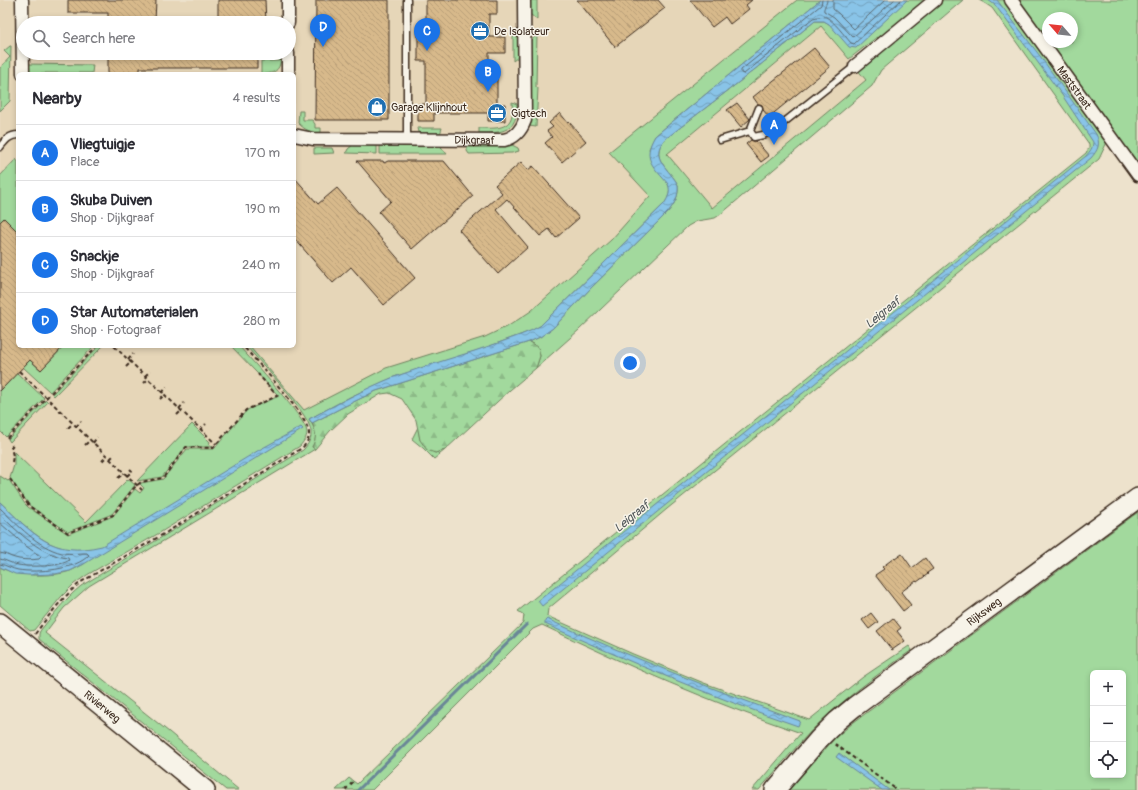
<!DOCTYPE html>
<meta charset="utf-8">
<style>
:root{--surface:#fff;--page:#f7f7f7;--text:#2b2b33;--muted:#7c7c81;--line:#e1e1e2;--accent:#1a73e8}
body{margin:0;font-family:Pangolin,sans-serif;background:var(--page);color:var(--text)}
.controls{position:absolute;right:12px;bottom:12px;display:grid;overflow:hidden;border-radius:6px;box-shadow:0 2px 6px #0003}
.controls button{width:36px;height:36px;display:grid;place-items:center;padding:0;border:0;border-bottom:1px solid var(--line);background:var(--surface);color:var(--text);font:20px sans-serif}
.compass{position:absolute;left:1042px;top:12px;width:36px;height:36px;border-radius:50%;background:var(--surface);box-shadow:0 2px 6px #0003;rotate:298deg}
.you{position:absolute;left:630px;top:363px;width:14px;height:14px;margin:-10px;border:3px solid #fff;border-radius:50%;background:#1a73e8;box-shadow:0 0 0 6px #1a73e833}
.badge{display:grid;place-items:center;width:26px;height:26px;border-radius:50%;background:var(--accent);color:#fff;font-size:13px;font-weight:700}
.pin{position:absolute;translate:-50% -33px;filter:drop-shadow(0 1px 2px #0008)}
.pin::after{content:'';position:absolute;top:21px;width:14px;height:12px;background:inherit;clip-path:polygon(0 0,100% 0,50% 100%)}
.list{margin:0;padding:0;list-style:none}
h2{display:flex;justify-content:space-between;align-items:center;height:52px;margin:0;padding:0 16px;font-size:17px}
h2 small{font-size:13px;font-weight:400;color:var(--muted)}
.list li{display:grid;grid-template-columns:26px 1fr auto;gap:12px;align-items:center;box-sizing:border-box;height:56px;padding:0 16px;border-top:1px solid var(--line)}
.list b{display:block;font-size:15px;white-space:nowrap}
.list p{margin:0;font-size:13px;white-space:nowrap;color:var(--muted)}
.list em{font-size:13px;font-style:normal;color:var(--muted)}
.icon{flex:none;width:22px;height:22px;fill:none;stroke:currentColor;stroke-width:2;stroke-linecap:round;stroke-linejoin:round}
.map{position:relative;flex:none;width:1138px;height:790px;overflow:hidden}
.search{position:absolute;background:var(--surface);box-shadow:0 2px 6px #0003;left:16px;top:16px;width:280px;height:44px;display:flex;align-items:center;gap:10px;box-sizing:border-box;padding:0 14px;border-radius:22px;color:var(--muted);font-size:15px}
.panel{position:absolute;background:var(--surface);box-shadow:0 2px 6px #0003;left:16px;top:72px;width:280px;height:276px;border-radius:6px}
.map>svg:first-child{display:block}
</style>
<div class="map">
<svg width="1138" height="790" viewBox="0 0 1138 790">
<defs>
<pattern id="forest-firs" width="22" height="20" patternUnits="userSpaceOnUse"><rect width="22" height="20" fill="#a2d99d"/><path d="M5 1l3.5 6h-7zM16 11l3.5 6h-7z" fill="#8cba87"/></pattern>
<pattern id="water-waves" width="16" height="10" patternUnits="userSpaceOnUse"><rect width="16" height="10" fill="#89c4e8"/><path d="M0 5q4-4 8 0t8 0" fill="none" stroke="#719fbb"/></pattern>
<pattern id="building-back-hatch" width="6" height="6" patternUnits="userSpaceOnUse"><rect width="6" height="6" fill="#d7b98b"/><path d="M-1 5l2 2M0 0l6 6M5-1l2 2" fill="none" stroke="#b99f78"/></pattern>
</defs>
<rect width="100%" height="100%" fill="#ede2cc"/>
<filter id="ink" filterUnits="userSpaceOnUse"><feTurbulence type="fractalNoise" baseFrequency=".025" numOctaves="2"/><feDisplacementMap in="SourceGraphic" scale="8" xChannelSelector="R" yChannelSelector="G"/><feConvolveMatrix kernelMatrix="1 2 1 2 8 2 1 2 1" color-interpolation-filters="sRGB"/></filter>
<g filter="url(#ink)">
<path fill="#e6d6b8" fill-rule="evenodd" d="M0 0H895L816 12 657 140 673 185 551 324 384 385 310 421 301 428 101 549 0 539ZM23 23H289V53H23ZM18 74H294V346H18Z
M821 26 866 80 712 208 667 154Z"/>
<path fill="#a2d99d" stroke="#6e825e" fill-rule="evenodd" d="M530 0H537V20L530 14Z
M797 0H820L655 136 649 149 670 188 668 198 664 204 540 326 531 331 485 348 394 377 350 397 309 419C315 429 319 435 312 447L315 449 89 586 64 608 45 633 169 732 239 790H226L39 639V634L40 631C53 615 65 599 81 586L162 537 303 450C308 445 312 438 311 431 309 413 260 362 246 346H249L304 410 386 368 485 337 510 325 531 311 611 240 650 196 609 152Z
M905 0H930L881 41 877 37 849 59 821 26 667 154 712 208 866 80 856 68 940 0H963L881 70 872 86 721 214 715 218 697 221 688 226 579 330 536 368 540 356 538 347 529 342 540 337 553 328 591 288 668 212C675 203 679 196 678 185 670 169 649 159 664 140L739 82 815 21H824L829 24Z
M979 0H1006L1107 142 1099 159 667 509 548 609 547 616 633 654 704 683 809 720 863 677 909 646 912 650C884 670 856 690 830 713 804 736 782 764 759 790H752L801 733C712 703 626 665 542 625L533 629 372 790H336L349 778 357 784 523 623 524 615 518 611 1086 153 1089 148V144L992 8 986 4Z
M1016 0H1138V168ZM1048 18H1072V42H1048Z
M513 29 518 33V57L513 61Z
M537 35 536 87 538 88 536 127 529 126 530 41Z
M10 46H11L10 101 0 111V68L10 57 4 51Z
M279 53H281C281 69 277 74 261 74V61H279Z
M29 64 93 65 92 73H45V74H29Z
M512 102 517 104C518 132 502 133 479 133V128C491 128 509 131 512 115 513 111 512 106 512 102Z
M299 111H303V120H312L315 124V128H321V133C311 133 305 130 298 123Z
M417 128H442C441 131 441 133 438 134 434 135 421 134 418 132Z
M353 145H377V154L346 153 348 149Z
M380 145H436L441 147 447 154H380Z
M512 145 518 148 519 151 512 153 469 154 467 151V148L469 146Z
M314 148H332L334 153 314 154Z
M16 159 18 162V232L0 222V176Z
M64 346H94L50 392 23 367 30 360 41 370Z
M99 346H103L54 396 52 394Z
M231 346H239C251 360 306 418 307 432 307 438 303 442 300 446L161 532 87 575 74 584 61 597 34 630 30 631 0 605V567C15 577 54 577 70 571 75 569 80 566 84 564L91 549C82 549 72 551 63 548 38 542 18 519 0 502V476L8 481 9 480 25 504 28 507 68 534 113 516 135 489 140 493 144 488 140 484 141 483 163 479 187 449H214L247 410 279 396Z
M17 373 44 398 6 437 0 431V391Z
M46 400 48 402 10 442 8 439Z
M192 424 210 442 209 444 213 447H186L162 477 137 481Z
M418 427 420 440 435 453 445 450 434 459 423 448 412 439Z
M14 452 86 522 128 479 135 485 112 514 68 532 30 506 10 478 14 465Z
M1138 512V790H789L835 738 854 722ZM1093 673H1123V775H1093Z"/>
<path fill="url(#forest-firs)" stroke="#6e825e" d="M529 342 538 347 540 356 536 368 510 390 445 450 435 453 427 450 420 440 416 420 402 399 389 393 381 394 348 414 330 431 315 449 312 447C317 438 316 432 312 423L343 407 376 391Z"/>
<path fill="url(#water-waves)" stroke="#6a8697" d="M820 0H907L856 48 849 47 829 24 824 21H815L739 82 664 140C649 159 670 169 678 185 679 196 675 203 668 212L591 288 553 328 540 337 529 342 376 391 343 407 312 423 309 419C337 404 364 389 394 377 429 364 465 355 501 342 514 337 528 333 540 326L664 204C668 198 671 192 668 184 654 167 641 159 655 136Z
M988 0H997L1040 56 1096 134C1101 144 1098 150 1091 158L542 606 538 601 1086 156C1090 151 1093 148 1093 142L1062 95 995 5Z
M301 427 303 429 84 564 70 571 55 574 28 575 15 574 0 567V502C34 534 51 558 102 546L259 450Z
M547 619C630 657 715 690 800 721L798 726C712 697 628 661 545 624V621Z
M839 753 889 790H882L836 757Z"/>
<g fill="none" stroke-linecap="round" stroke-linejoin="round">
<path stroke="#5a686f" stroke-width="1" d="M822 0 821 5 741 70V73L744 74 813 18C817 17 822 16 826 17 834 21 844 35 851 43L854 44 901 0
M827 0C827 4 823 8 824 11L834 17 853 37 894 0
M833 0V9L839 14 854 29 885 0
M0 508C18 525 37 547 62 553 71 554 79 553 87 553L89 555C76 570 37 573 18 570 12 569 6 565 0 564
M0 515C20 533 40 555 68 558L69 560C62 567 28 567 18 565 12 564 6 560 0 559
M0 523 26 546 40 556 41 557 39 559C32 560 26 560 19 559 12 558 7 554 0 553"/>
<path stroke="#6a8697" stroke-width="3" d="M358 790 527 624"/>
</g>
<path fill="url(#building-back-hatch)" stroke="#3b2a1e" d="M68 0H156L155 21H108V13H68Z
M218 0H265L266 23H218Z
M316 0H389V120H315Z
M426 0H497V14H489V37H505V53H489V76H497V104H505V121H488V113H434V121H418V104H426V61H418V29H426Z
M577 0H658L665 8 615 47Z
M690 0H752L746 5 749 9 730 24 725 17 712 27Z
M814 48 830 67 769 117 763 110 762 105 758 104 753 97Z
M108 53H257V68H140V74H108Z
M737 103 750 119 741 127 727 110Z
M560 113 568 123 569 122 586 141 562 162 545 143 552 137 547 131 553 127 549 123Z
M751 140 753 141H756L769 156 761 162 746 144Z
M357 161H383L384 163 388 161H444L473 196 412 249 379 212 391 201Z
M521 162 528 170 533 166 579 218 556 238 549 229 540 236 507 199 496 209 528 247 498 274 459 230 502 193 495 185Z
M294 177 318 204 337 188 415 278 384 305 351 267 333 283 294 238Z
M4 218 18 232V346H64L41 370 30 360 0 391V222Z
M902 554 912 568 925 558 933 569 927 573 928 574 917 582 916 581 901 592 911 605 903 611 875 575 884 569 882 567 894 558 895 559Z
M871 613 878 622 869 629 862 620Z
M893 618 901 628 897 631 905 641 892 650 877 631Z"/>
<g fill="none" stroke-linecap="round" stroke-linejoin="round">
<defs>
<path id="service" d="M407 0V139
M759 108 750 131 754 137 763 135 773 131 855 66
M720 140 750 131
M0 147C5 141 9 135 18 135"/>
<g id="minor">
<path d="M22 0 23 74"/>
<path id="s1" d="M1011 0 1138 175"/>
<path d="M288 23V0"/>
<path d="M855 66 935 0"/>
<path d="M288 74V53"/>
<path id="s2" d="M294 135 313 139 504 140C515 138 521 131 525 120L524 0"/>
</g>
<g id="primary">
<path id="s3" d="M0 623 205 790"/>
<path id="s4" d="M775 790 819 739 837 721 854 707 1138 498"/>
</g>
</defs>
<use href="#service" stroke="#3b2a1e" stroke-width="9"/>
<use href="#minor" stroke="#3b2a1e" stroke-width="15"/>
<use href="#primary" stroke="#3b2a1e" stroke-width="22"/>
<path stroke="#3b2a1e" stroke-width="2" stroke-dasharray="4 3" stroke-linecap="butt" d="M114 346 216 444
M128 360 133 354
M126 367 131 362
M19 371 142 490
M145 376 150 371
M144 383 148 379
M162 393 167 387
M160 399 164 395
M179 409 184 403
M177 415 181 411
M76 427 81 421
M68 428 73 423
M200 430 206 424
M7 438 97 346
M93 443 97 437
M85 445 90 440
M110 459 115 454
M102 461 107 456
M12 462 13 456 11 447 13 445
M127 476 132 471 130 469
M118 478 124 473
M10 479 29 506 68 533 113 515 133 489 141 482 163 478 186 447 213 448 246 410 277 396 258 374
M35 634C49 615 63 597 81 582L167 532 302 448C306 444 309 440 309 434 310 418 256 361 243 346
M835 744 897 790
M345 790 353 782"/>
<use href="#service" stroke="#f7f3e8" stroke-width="6"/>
<use href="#minor" stroke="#f7f3e8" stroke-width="12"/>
<use href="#primary" stroke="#f7f3e8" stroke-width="19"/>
</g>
</g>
<defs>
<symbol id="office-disc" viewBox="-11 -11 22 22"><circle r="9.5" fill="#1f6fb2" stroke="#f7f3e8"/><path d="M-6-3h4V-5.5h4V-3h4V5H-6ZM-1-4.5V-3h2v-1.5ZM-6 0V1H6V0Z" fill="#fff"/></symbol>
<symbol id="shop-disc" viewBox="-11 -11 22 22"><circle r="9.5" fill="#1f6fb2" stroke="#f7f3e8"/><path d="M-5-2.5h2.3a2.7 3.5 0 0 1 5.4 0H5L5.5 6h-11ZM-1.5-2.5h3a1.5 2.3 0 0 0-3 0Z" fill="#fff"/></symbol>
</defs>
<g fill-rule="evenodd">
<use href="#office-disc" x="469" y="20" width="22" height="22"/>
<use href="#shop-disc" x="366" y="96" width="22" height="22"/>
<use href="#office-disc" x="486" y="102" width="22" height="22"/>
</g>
<g text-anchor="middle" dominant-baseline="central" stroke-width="3" stroke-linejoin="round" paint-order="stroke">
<g font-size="11" fill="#3b2a1e" stroke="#f7f3e8" text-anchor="start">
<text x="494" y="31">De Isolateur</text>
<text x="391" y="107">Garage Klijnhout</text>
<text x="511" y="113">Gigtech</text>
</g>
<g font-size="11" fill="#3b2a1e" stroke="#f7f3e8">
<text stroke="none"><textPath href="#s1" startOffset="108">Maststraat</textPath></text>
<text stroke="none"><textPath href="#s2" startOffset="181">Dijkgraaf</textPath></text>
<text stroke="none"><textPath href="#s4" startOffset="276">Rijksweg</textPath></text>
<text stroke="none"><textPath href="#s3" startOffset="132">Rivierweg</textPath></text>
</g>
<g font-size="12" font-style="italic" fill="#52585b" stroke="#f7f3e8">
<text transform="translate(883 313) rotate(-39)">Leigraaf</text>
<text transform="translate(632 517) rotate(-39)">Leigraaf</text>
</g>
</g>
</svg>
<div class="controls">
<button>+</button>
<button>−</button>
<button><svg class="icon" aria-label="locate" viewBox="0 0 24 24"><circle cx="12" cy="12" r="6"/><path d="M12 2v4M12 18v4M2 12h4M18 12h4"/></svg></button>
</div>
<svg class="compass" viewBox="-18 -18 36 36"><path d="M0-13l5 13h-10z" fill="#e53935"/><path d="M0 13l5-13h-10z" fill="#7c7c81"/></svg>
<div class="you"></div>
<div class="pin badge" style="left:774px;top:145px">A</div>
<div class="pin badge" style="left:488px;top:92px">B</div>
<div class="pin badge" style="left:427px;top:51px">C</div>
<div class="pin badge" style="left:323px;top:47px">D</div>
<div class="search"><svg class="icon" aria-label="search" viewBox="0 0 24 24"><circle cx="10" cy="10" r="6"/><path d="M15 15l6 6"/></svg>Search here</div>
<section class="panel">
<h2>Nearby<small>4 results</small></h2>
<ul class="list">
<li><span class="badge">A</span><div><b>Vliegtuigje</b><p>Place</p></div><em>170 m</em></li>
<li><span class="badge">B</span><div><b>Skuba Duiven</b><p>Shop · Dijkgraaf</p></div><em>190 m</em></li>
<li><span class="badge">C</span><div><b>Snackje</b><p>Shop · Dijkgraaf</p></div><em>240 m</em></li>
<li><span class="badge">D</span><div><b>Star Automaterialen</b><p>Shop · Fotograaf</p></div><em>280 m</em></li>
</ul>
</section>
</div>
